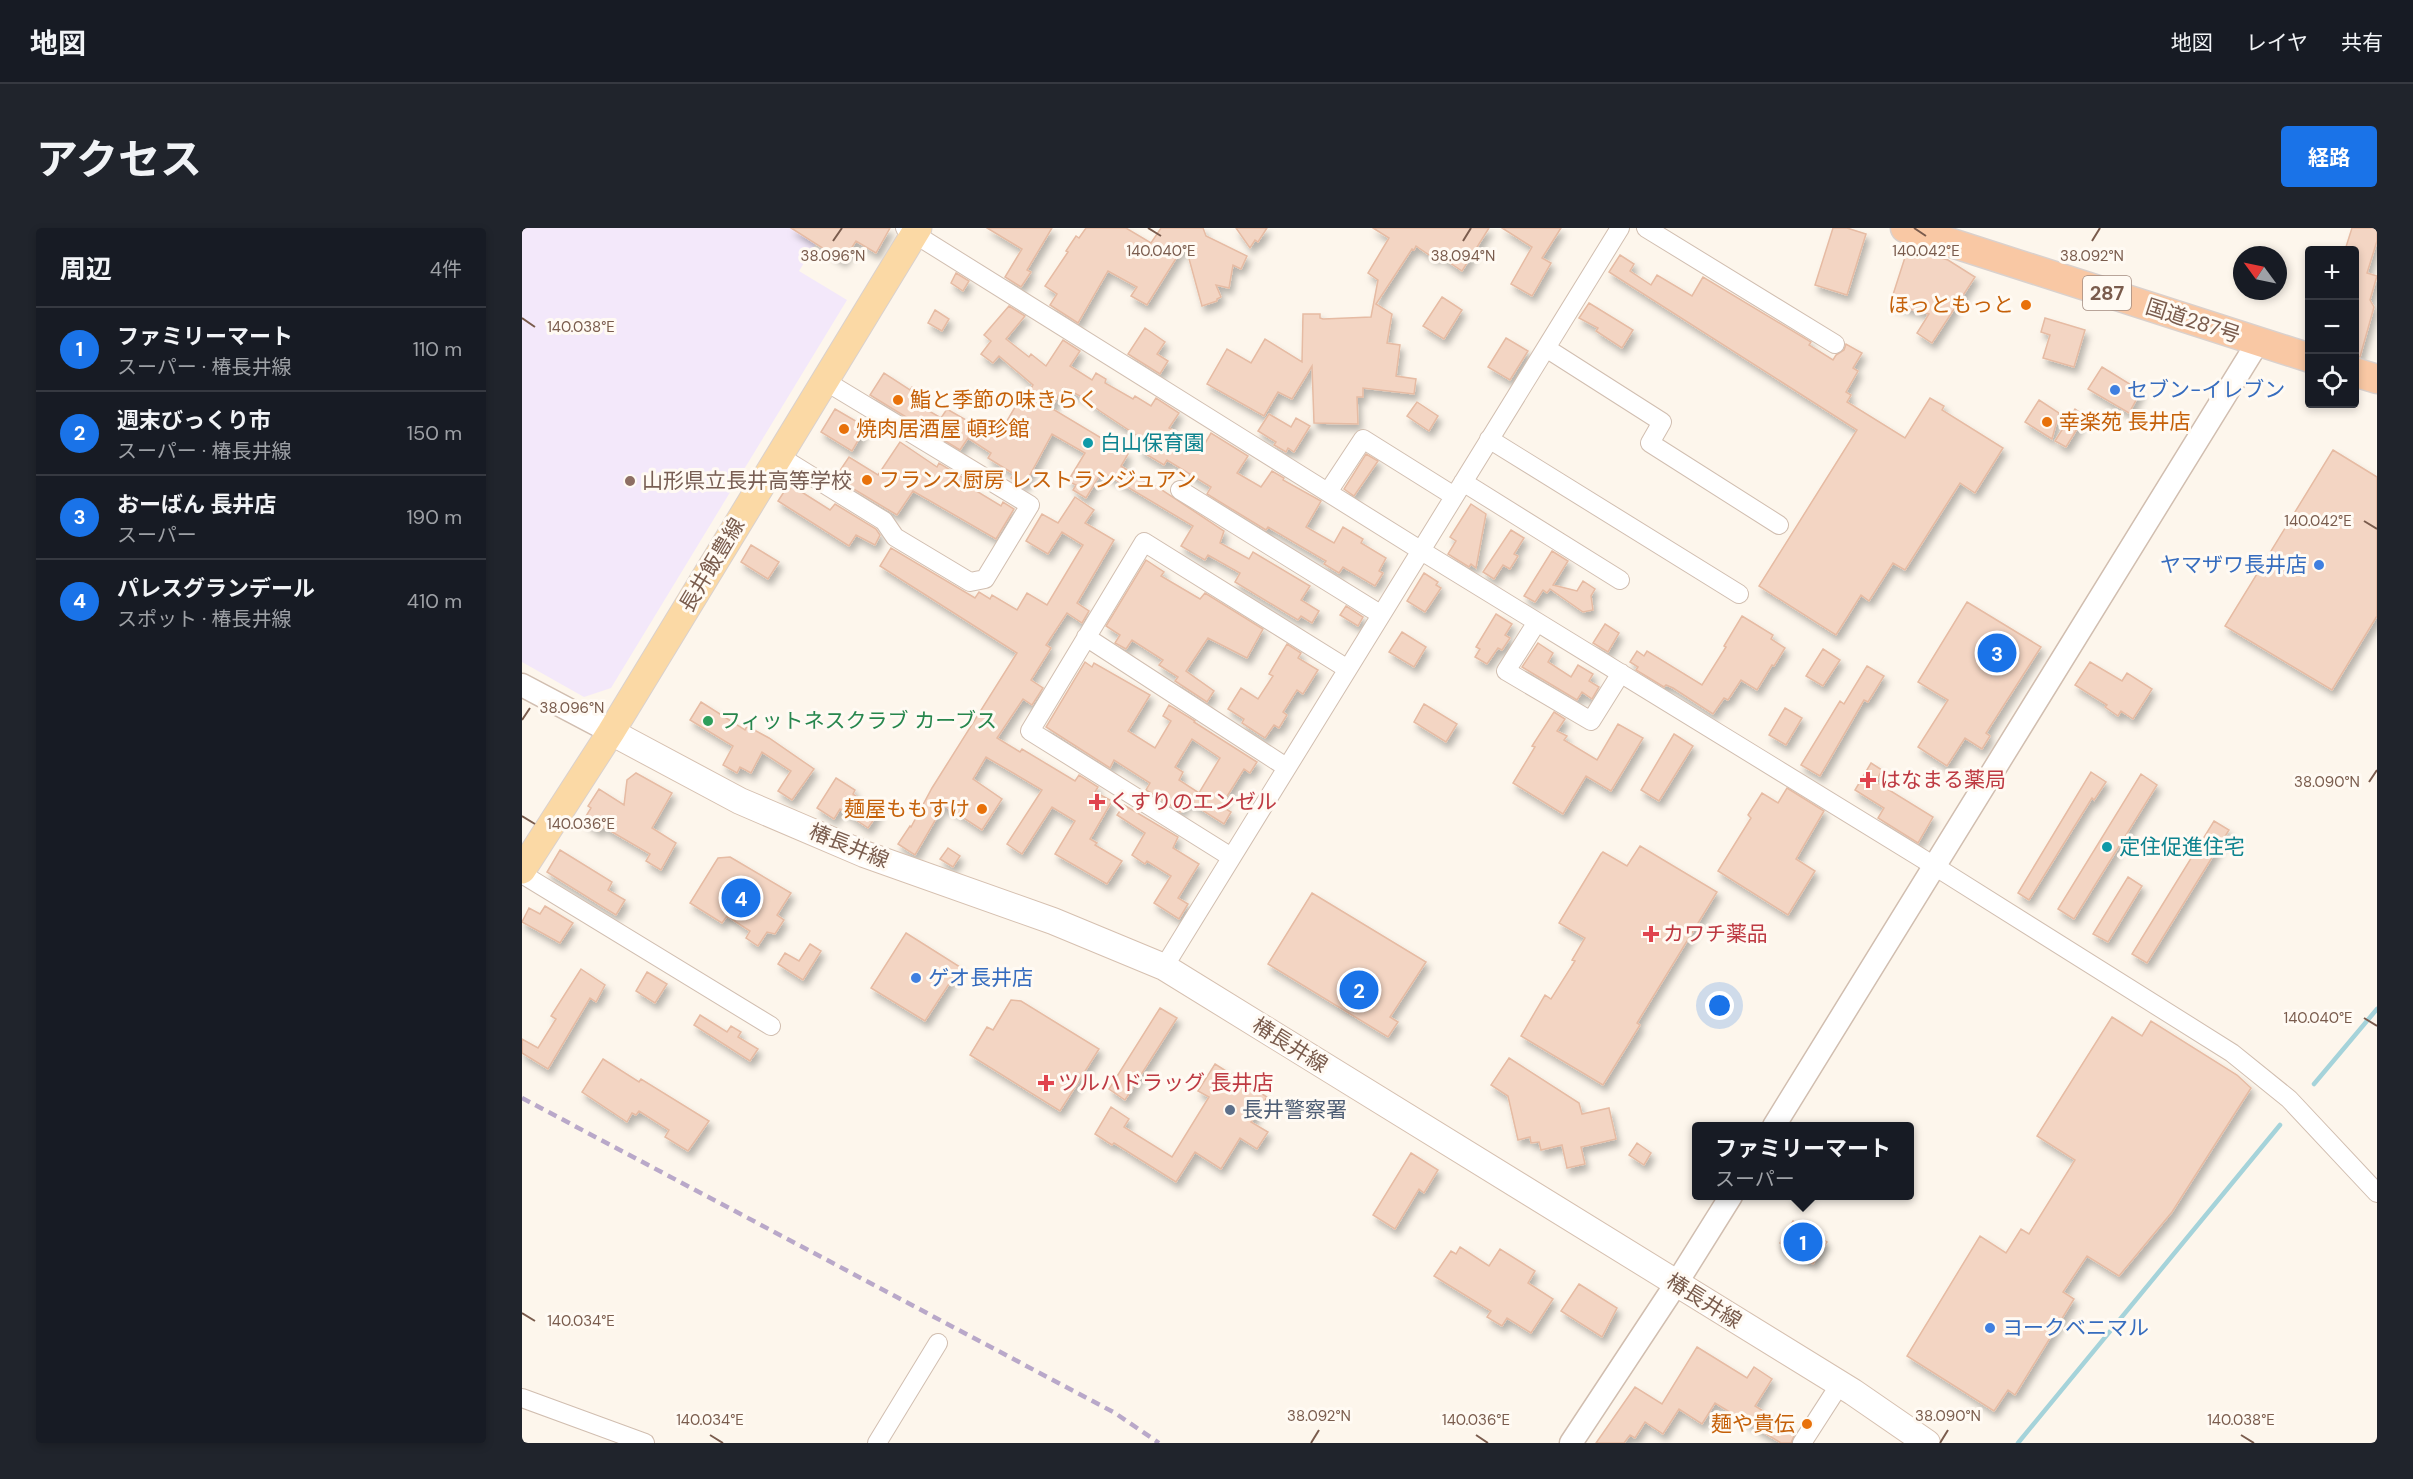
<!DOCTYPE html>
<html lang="ja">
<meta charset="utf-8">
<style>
:root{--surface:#171b24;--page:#20242c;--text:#f1f3f6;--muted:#9ea1a6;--line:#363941;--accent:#1a73e8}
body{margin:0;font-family:"DM Sans","Noto Sans JP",sans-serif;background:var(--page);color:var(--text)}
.controls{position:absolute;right:18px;top:18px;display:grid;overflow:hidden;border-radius:6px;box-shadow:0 3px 9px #0003}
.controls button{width:54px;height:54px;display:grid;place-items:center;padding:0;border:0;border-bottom:2px solid var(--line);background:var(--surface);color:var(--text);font:30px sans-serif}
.compass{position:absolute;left:1711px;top:18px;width:54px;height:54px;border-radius:50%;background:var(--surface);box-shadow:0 3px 9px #0003;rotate:303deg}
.you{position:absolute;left:1198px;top:778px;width:21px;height:21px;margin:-15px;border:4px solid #fff;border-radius:50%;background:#1a73e8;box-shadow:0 0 0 9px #1a73e833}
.badge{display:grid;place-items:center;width:39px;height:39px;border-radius:50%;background:var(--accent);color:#fff;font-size:20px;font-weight:700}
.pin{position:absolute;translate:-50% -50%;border:3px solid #fff;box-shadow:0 2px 6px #0006}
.popup{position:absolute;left:1170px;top:894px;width:222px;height:78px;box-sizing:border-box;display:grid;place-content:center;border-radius:6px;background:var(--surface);filter:drop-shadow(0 2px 4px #0005);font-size:20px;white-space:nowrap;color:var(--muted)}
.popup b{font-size:22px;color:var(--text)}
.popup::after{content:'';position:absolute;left:50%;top:100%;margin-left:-12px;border:12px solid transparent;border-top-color:var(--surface)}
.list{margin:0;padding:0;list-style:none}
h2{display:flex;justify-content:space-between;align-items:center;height:78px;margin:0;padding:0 24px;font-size:26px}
h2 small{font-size:20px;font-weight:400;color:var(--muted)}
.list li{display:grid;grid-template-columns:39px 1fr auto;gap:18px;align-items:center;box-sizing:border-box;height:84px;padding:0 24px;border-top:2px solid var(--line)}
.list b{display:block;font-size:22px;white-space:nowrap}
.list p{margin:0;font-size:20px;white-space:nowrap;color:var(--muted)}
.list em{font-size:20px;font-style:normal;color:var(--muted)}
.icon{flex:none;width:33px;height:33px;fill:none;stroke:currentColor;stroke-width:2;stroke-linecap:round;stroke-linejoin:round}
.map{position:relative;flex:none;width:1855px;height:1215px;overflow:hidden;border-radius:6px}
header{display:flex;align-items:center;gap:36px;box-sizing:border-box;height:84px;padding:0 30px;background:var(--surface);border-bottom:2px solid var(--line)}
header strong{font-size:28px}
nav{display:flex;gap:33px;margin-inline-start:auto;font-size:21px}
.intro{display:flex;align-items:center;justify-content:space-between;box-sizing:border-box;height:144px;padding:0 36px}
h1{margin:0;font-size:42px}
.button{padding:15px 27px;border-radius:6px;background:var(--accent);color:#fff;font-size:21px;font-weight:700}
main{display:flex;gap:36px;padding:0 36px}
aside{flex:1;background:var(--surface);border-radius:6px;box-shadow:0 3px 9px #0003}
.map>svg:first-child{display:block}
</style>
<header>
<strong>地図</strong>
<nav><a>地図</a><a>レイヤ</a><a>共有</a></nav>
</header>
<div class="intro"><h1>アクセス</h1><a class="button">経路</a></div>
<main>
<aside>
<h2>周辺<small>4件</small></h2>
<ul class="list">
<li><span class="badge">1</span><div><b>ファミリーマート</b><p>スーパー · 椿長井線</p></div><em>110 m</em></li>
<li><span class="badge">2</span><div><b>週末びっくり市</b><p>スーパー · 椿長井線</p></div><em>150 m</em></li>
<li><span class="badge">3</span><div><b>おーばん 長井店</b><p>スーパー</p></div><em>190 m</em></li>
<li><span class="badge">4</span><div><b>パレスグランデール</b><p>スポット · 椿長井線</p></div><em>410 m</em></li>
</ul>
</aside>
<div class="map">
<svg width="1855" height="1215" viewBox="0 0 1855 1215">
<defs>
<filter id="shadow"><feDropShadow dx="3.5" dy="6" stdDeviation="3" flood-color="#0004"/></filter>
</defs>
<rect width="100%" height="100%" fill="#fdf6ec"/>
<path fill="#f3e8fa" d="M0 0H304L277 43 325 72 89 460 62 469 0 434Z"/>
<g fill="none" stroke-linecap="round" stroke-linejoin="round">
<path stroke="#a5d3da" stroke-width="4.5" d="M1792 856 1855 781
M1496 1215 1758 897"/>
</g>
<path fill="#f3d5c3" stroke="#e6bba3" stroke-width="1.5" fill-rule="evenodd" filter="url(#shadow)" d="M269 0H368L354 25 334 13 321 33Z
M465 0H530L505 42 509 44 499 59 483 49 500 21Z
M564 0H604L629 15 639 0H681L684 8 725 28 719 41 711 37 707 60 694 57 699 69 695 71V73L680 78 663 16 625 77 609 68 615 59 586 43 556 95 528 77 535 66 523 58 546 24 544 23 554 8 557 10Z
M714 0H745L736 14 733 12 728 20Z
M851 0H967L940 43 916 27 913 31 894 18 892 22 890 21 854 76 870 86 865 115 878 117 874 148 894 151 892 166 841 160V169H835L836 196 792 195 790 138 770 171 756 164 742 188 685 156 705 121 729 135 743 111 780 134 781 86H798V90L801 91 849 89 856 52 846 45 867 10Z
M980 0H1039L1020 30 1029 35 1010 68 989 56 1010 19Z
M1311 0H1325L1344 6 1325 67 1293 57Z
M1830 0H1855V13L1845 45 1855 48 1848 72 1852 79 1838 129 1833 128V22H1823Z
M1386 20 1426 32 1453 49 1410 115 1395 105 1407 86 1368 76Z
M1098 27 1112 36 1108 43 1129 57 1135 47 1170 68 1181 49 1289 114 1287 117 1311 132 1314 127 1322 122 1324 116 1340 125 1331 140 1336 143 1324 164 1329 167 1325 174 1383 210 1408 170 1422 178 1420 182 1481 220 1453 265 1438 255 1383 342 1371 335 1347 373 1339 367 1314 407 1237 358 1335 202 1087 44Z
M434 45 447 53 441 63 429 55Z
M920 69 940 82 922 111 901 98Z
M1067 75 1111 102 1100 120 1074 103 1076 100 1057 90Z
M487 78 503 88 484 111 507 129 509 126 524 138 541 112 558 123 548 138 570 152 574 145 584 151 583 155 611 171 613 168 629 178 634 170 657 185 647 200 651 202 649 206 678 224 689 205 726 228 715 245 739 259 750 243 762 250 761 252 799 273 784 299 812 315 821 299 841 311 839 315 864 330 857 343 861 345 853 358 821 339 817 345 802 336 804 333 746 299 744 302 685 266 689 259 645 232 642 237 617 222 623 213 578 183 570 177 571 175 545 161 541 160 529 180 606 226 599 238 630 258 631 256 702 303 698 315 727 331 731 324 788 358 779 372 797 383 790 395 779 388 776 392 713 354 718 345 686 327 683 332 659 318 671 298 587 248 579 245 564 270 551 262 554 257 546 253 563 225 530 206 502 258 489 250 492 246 466 230 469 225 446 210 438 222 348 167 362 145 388 162 390 159 401 166 395 176 419 190 425 181 475 210 496 174 500 176 511 157 477 128 471 135 459 126 469 113 462 107Z
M413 82 427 91 420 103 406 95Z
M1523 90 1563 102 1552 139 1521 130 1528 107 1519 104Z
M623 100 643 114 635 126 646 133 638 146 606 126Z
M984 110 1006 123 988 152 966 139Z
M1580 139 1619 163 1607 185 1566 161Z
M1517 172 1537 185 1530 211 1503 194Z
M895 174 916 188 907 203 885 188Z
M313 181 344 199 330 223 299 204Z
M1553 181 1563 188 1544 219 1533 213Z
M747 186 769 199 774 190 788 198 772 224 766 220 764 224 752 217 754 214 736 203Z
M378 214 415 239 417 235 448 254 446 258 479 278 481 274 492 281 474 311 391 263 375 287 325 257 327 254 315 247 327 229 356 247Z
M1811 222 1855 249V388L1810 462 1703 398Z
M844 226 856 233 832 268 822 261Z
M267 256 308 282 313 276 354 301 358 307 353 317 334 307 327 318 256 273Z
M553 269 572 282 563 295 592 312 555 375 567 383 560 395 545 385 524 417 529 420 509 452 521 460 510 477 501 471 475 510 498 524 500 521 553 553 557 547 576 559 573 564 590 573 568 611 575 615 573 617 600 633 585 656 533 626 553 593 530 579 500 626 485 616 520 562 464 529 451 551 480 571 460 602 422 577 393 627 376 616 388 598 389 599 410 560 495 425 358 338 369 320 453 370 457 364 468 371 470 367 495 382 505 365 525 377 561 317 540 304 526 326 504 313 520 286 536 295Z
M949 276 964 286 954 340 949 336 947 339 926 326 934 313 928 309Z
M989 302 1002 310 992 326 996 328 988 341 981 337 972 351 961 344Z
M229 317 257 334 246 351 219 334Z
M1030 323 1046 333 1031 357 1055 363 1061 353 1073 361 1069 368 1071 382 1061 384 1028 361 1025 365 1021 362 1013 374 1002 368Z
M624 332 642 344 639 348 678 371 683 365 741 401 725 430 686 410 664 443 692 463 685 474 653 453 656 449 637 437 641 432 610 412 604 421 593 415 598 407 584 398Z
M902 345 916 354 914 357 919 360 903 384 885 373Z
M1445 374 1519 419 1464 505 1468 508 1460 521 1443 510 1425 538 1396 519 1426 472 1396 454Z
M824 378 841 389 836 398 818 387Z
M974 386 990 396 983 407 988 410 980 422 976 420 965 436 953 429 958 421 954 419Z
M1220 388 1251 407 1249 411 1263 420 1252 438 1250 437 1235 462 1219 452 1206 472 1202 470 1191 486 1151 460 1144 457 1142 459 1114 442 1116 439 1108 434 1115 423 1122 428 1125 423 1180 457 1204 419 1202 418Z
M1083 396 1097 405 1086 424 1071 415Z
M880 404 904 419 892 439 867 424Z
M1016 415 1031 425 1026 434 1049 449 1056 437 1071 446 1067 453 1077 459 1070 471 1060 464 1055 472 1000 439Z
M765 416 779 425 776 430 796 442 781 466 775 462 761 484 765 487 757 500 752 497 743 510 720 495 722 491 706 481 719 460 736 471 751 448 747 446Z
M1301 421 1318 432 1301 458 1284 448Z
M563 434 570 439 572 435 628 467 606 503 633 520 649 493 641 488 647 477 673 493 672 494 735 534 728 545 722 541 699 578 709 584 702 596 666 573 659 584 624 562 628 555 592 532 588 540 524 499ZM670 511 698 530 677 565 657 552 661 544 653 539Z
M1568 434 1600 453 1605 445 1630 461 1611 491 1599 483 1596 488 1583 479 1585 477 1553 457Z
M1345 438 1362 448 1346 474 1342 472 1298 548 1279 537 1318 473 1322 476Z
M179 474 223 502 225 498 247 510 292 541 270 572 256 563 269 543 240 524 229 545 218 539 215 545 201 537 211 518 168 492Z
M902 476 935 496 924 514 892 494Z
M1263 480 1280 490 1264 517 1247 507Z
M1032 484 1043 491 1035 503 1045 508 1042 512 1075 532 1096 496 1121 510 1089 563 1064 548 1041 586 991 555 1013 519 1010 518Z
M1152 506 1171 518 1137 573 1119 562Z
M1349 535 1360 542 1354 554 1411 589 1396 615 1356 590 1362 580 1333 562Z
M1569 544 1584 554 1572 572 1570 570 1507 672 1496 665Z
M114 545 150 565 130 600 154 615 139 642 124 633 128 626 80 598 77 603 61 593 69 580 66 578 77 561 102 577 105 552Z
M1619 546 1635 557 1552 691 1536 681Z
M314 550 333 562 331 566 357 584 346 600 318 581 312 591 295 580Z
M1265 560 1302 583 1274 631 1293 643 1266 687 1196 643 1229 590 1226 587 1240 565 1256 575Z
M602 577 656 609 651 620 677 636 656 670 666 676 657 691 632 675 649 648 625 633 623 636 610 627 623 605 595 587Z
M1692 593 1707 602 1625 735 1610 726Z
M1118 618 1195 664 1115 795 1118 797 1081 857 999 808 1023 767 1029 771 1053 733 1050 732 1063 710 1037 695 1079 626 1081 624 1105 638Z
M426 620 438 628 431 639 418 631Z
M38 622 90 654 86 662 103 672 94 687 25 644Z
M208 629 269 665 255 687 262 692 253 706 245 704 236 718 224 710 228 703 205 688 200 695 168 675 196 630Z
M1606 649 1620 658 1586 714 1571 706Z
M790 665 904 734 868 789 876 794 866 809 746 736Z
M23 678 51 695 38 715 0 694 7 680 18 686Z
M384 705 438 739 403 793 349 760Z
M288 716 299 723 281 752 256 736 263 725 277 733Z
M59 741 83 757 74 774 68 770 26 841 0 825V811L16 820 34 791 29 788Z
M125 744 145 756 133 775 114 763Z
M489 772 499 773 577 821 538 883 448 827 465 799 471 802Z
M638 780 655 790 603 872 587 861Z
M178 787 205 804 209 798 219 804 216 809 236 821 228 833 172 797Z
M1590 789 1620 808 1629 793 1715 847 1729 860 1650 984 1597 1048 1565 1028 1541 1064 1552 1071 1493 1167 1486 1162 1472 1183 1385 1128 1458 1008 1484 1025 1499 1001 1507 1006 1553 932 1515 908Z
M987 830 1057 875 1060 886 1087 880 1094 911 1059 919 1063 936 1045 940 1040 917 1019 922 1017 914 1009 915 1008 909 996 912 986 868 969 857Z
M81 831 117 854 119 851 187 893 166 923 143 909 147 902 117 883 114 887 110 885 105 894 60 864Z
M693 836 745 869 729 894 746 904 735 921 718 910 699 941 673 924 654 954 592 915 590 917 573 906 589 879 607 891 602 899 650 929 687 869 676 863Z
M1115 915 1129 925 1122 937 1107 927Z
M889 925 916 942 902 965 897 961 873 1001 851 987Z
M1271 993 1305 1014 1291 1036 1258 1015Z
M938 1019 967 1038 978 1021 1013 1043 1006 1055 1031 1071 1009 1105 985 1090 980 1098 965 1089 969 1083 912 1048 929 1023 934 1026Z
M1057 1056 1095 1080 1080 1109 1039 1083Z
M1175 1119 1225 1150 1232 1139 1250 1151 1233 1178 1274 1203 1269 1215H1259L1193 1175 1180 1196 1157 1181 1141 1206 1123 1194 1113 1210 1108 1207 1102 1215H1074L1113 1159 1140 1176Z"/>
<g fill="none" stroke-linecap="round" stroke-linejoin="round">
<defs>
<path id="minor" d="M383 0 898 322 1414 639 1710 825 1767 871 1855 965
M1124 0 1313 116
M1024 120 1140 194 1128 215 1257 297
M967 211 1217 366
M257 228 362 293 373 309 448 354 463 351 508 277 303 153
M941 254 1098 352
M658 262 858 386
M806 264 841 211 932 268
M1015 394 984 443 1069 493 1099 445
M564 409 764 539
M709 629 508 503 622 314 824 440
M0 646 249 798
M642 739 1098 0
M0 1170 123 1215
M355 1215 416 1115
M1280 1215 1318 1156"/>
<path id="tertiary" d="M0 457 89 504
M1252 898 1736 114
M1049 1215 1154 1056 1209 968"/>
<path id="secondary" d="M89 504 218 573 342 626 531 693 642 739 1331 1164 1405 1215"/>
<path id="primary" d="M0 642 89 504 396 0"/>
<path id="trunk" d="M1383 0 1788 130
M1832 144 1855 151"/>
</defs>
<use href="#minor" stroke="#d1beb0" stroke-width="20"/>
<use href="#tertiary" stroke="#d1beb0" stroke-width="25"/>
<use href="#secondary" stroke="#d6c0b0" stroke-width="28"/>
<use href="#primary" stroke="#dad1cd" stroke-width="29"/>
<use href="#trunk" stroke="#dad1cd" stroke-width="31"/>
<use href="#minor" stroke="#fff" stroke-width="18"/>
<use href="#tertiary" stroke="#fff" stroke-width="22"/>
<use href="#secondary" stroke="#fff" stroke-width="26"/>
<use href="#primary" stroke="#fbd9a5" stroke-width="27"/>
<use href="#trunk" stroke="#f9c8a4" stroke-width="28"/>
<path stroke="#b9a8c9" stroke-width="4.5" stroke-dasharray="9 6" stroke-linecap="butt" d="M0 870 593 1185 637 1215"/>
</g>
<path fill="none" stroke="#7a5c4d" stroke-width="2" d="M626 0 639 8M1392 0 1404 8M311 13 320 0M941 13 949 0M1570 13 1578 0M0 90 13 99M1842 293 1855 301M0 492 8 480M1847 554 1855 542M0 588 13 596M1842 790 1855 798M0 1085 13 1093M188 1207 201 1215M954 1207 966 1215M1719 1207 1732 1215M789 1215 797 1202M1418 1215 1426 1202"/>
<g fill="#e8710a" stroke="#fffaf3" stroke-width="2">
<circle cx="1504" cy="77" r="6"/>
<circle cx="376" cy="172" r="6"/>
<circle cx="1525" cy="194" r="6"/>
<circle cx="322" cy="201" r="6"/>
<circle cx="345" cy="252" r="6"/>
<circle cx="460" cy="581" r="6"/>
<circle cx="1285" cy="1196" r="6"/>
</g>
<g fill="#3f7fe0" stroke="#fffaf3" stroke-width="2">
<circle cx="1593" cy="162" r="6"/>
<circle cx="1797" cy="337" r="6"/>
<circle cx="394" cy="750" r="6"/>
<circle cx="1468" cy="1100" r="6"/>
</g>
<g fill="#0f9aa8" stroke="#fffaf3" stroke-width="2">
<circle cx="566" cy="215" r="6"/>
<circle cx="1585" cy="619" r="6"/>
</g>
<circle fill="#8d6e63" stroke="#fffaf3" stroke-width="2" cx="108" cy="253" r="6"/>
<circle fill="#2e9e5b" stroke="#fffaf3" stroke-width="2" cx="186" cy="493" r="6"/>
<g fill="#e0444e" stroke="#fffaf3" stroke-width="2">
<path d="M1343 543h6v6h6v6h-6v6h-6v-6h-6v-6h6z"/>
<path d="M572 565h6v6h6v6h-6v6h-6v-6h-6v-6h6z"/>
<path d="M1126 697h6v6h6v6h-6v6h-6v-6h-6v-6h6z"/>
<path d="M521 846h6v6h6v6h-6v6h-6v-6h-6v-6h6z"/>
</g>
<circle fill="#5c6f8a" stroke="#fffaf3" stroke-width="2" cx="708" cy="882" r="6"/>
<g text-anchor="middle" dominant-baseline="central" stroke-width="6" stroke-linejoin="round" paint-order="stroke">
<rect fill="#fffaf3" stroke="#a28b7f" stroke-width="1.5" x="1561" y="48" width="48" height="34" rx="4.5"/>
<g font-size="20" font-weight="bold" fill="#7a5c4d">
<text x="1585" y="65">287</text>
</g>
<g font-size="21" fill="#c56008" stroke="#fffaf3" text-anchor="start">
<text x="1492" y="77" text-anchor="end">ほっともっと</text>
<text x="388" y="172">鮨と季節の味きらく</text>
<text x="1537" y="194">幸楽苑 長井店</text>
<text x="334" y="201">焼肉居酒屋 頓珍館</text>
<text x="357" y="252">フランス厨房 レストランジュアン</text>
<text x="448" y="581" text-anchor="end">麺屋ももすけ</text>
<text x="1273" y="1196" text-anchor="end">麺や貴伝</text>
</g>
<g font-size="21" fill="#7a5c4d" stroke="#fffaf3">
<text transform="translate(1671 93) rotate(18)">国道287号</text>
<text transform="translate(190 337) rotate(-59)">長井飯豊線</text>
<text transform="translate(327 618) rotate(22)">椿長井線</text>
<text transform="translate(768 817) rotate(32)">椿長井線</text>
<text transform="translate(1182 1073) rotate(32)">椿長井線</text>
</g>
<g font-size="21" fill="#366cbe" stroke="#fffaf3" text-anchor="start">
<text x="1605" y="162">セブン-イレブン</text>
<text x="1785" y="337" text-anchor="end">ヤマザワ長井店</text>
<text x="406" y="750">ゲオ長井店</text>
<text x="1480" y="1100">ヨークベニマル</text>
</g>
<g font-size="21" fill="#0d838f" stroke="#fffaf3" text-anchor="start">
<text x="578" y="215">白山保育園</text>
<text x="1597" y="619">定住促進住宅</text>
</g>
<g font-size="21" fill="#785e54" stroke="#fffaf3" text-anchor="start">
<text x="120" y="253">山形県立長井高等学校</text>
</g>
<g font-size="21" fill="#27864d" stroke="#fffaf3" text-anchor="start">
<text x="198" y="493">フィットネスクラブ カーブス</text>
</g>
<g font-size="21" fill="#be3a42" stroke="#fffaf3" text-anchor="start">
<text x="1358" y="552">はなまる薬局</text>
<text x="587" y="574">くすりのエンゼル</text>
<text x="1141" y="706">カワチ薬品</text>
<text x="536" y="855">ツルハドラッグ 長井店</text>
</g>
<g font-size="21" fill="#4e5e75" stroke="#fffaf3" text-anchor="start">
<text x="720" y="882">長井警察署</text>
</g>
</g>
<g font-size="15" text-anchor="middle" fill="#7a5c4d" stroke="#fffaf3" stroke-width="6" stroke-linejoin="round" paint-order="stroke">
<text x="639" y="28">140.040°E</text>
<text x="1404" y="28">140.042°E</text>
<text x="311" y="33">38.096°N</text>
<text x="941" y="33">38.094°N</text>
<text x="1570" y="33">38.092°N</text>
<text x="59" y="104">140.038°E</text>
<text x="1796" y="298">140.042°E</text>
<text x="50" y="485">38.096°N</text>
<text x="1805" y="559">38.090°N</text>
<text x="59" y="601">140.036°E</text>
<text x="1796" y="795">140.040°E</text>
<text x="59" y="1098">140.034°E</text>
<text x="797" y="1193">38.092°N</text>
<text x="1426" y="1193">38.090°N</text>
<text x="188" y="1197">140.034°E</text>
<text x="954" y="1197">140.036°E</text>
<text x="1719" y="1197">140.038°E</text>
</g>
</svg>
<div class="controls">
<button>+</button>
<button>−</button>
<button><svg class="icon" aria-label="locate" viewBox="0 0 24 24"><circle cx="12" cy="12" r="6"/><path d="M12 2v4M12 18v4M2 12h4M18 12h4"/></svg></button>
</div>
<svg class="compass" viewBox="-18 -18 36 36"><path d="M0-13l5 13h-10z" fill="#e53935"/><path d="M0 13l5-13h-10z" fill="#9ea1a6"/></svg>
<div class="you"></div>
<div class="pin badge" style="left:1281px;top:1014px">1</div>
<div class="popup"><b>ファミリーマート</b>スーパー</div>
<div class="pin badge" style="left:837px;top:762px">2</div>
<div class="pin badge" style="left:1475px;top:425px">3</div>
<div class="pin badge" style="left:219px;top:670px">4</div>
</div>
</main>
